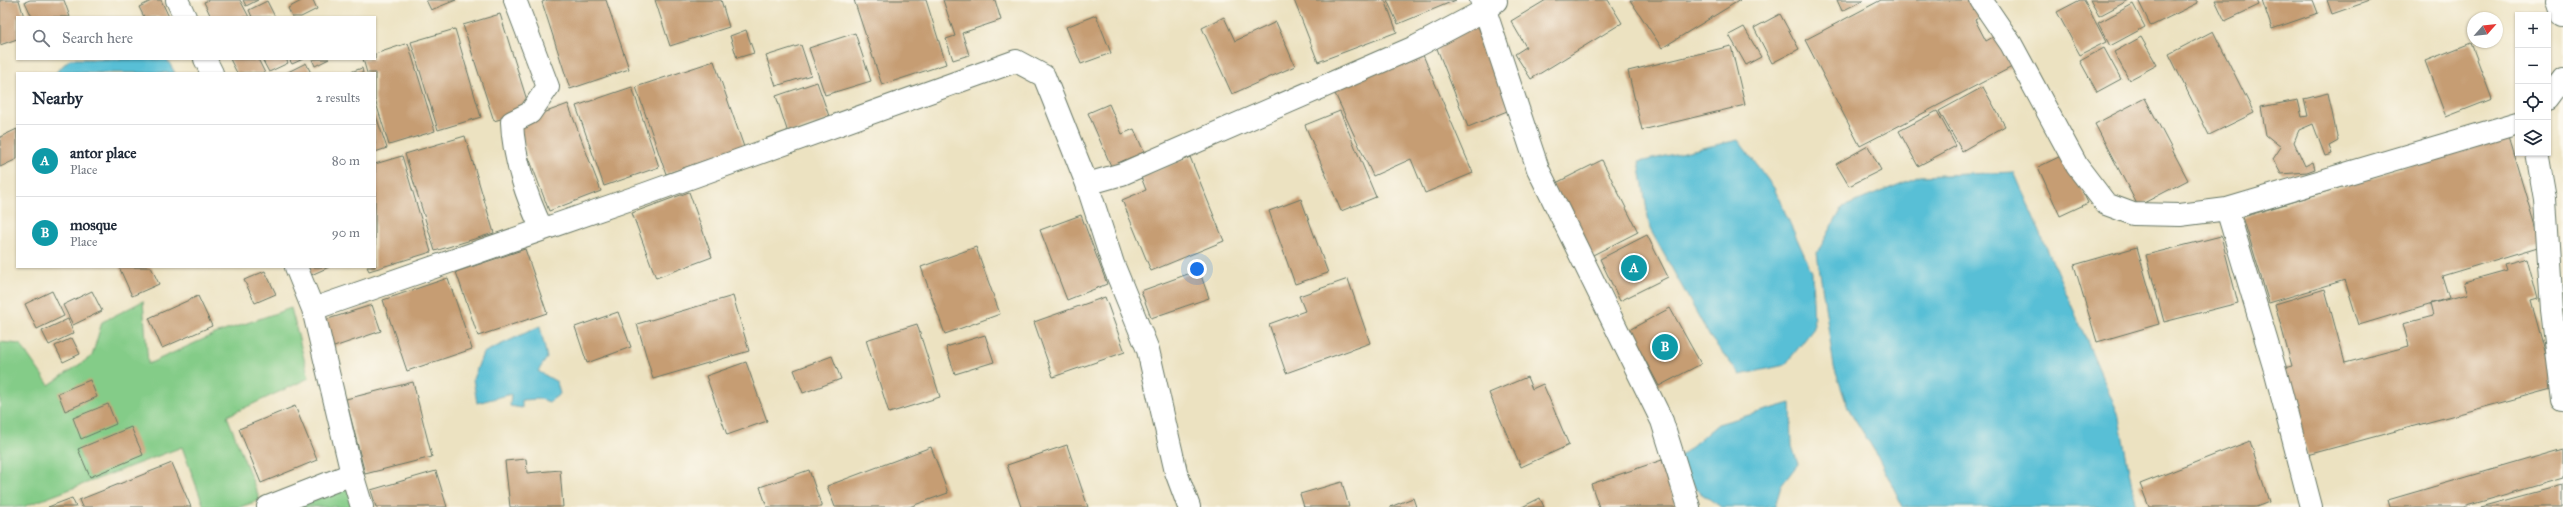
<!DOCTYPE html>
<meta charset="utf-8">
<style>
:root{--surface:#fff;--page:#f6f6f7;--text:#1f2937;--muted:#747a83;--line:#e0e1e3;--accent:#d1495b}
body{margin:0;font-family:"IM FELL Great Primer",serif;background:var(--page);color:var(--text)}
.controls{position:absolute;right:12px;top:12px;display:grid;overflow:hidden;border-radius:0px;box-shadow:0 1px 3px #0004}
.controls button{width:36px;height:36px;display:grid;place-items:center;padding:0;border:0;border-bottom:1px solid var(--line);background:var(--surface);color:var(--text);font:20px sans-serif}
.compass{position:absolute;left:2467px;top:12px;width:36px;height:36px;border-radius:50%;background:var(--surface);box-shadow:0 1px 3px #0004;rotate:63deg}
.you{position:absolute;left:1197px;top:269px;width:14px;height:14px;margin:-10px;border:3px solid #fff;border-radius:50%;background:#1a73e8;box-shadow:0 0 0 6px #1a73e833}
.badge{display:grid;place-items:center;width:26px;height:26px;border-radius:50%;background:var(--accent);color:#fff;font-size:13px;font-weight:700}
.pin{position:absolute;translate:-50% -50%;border:2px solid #fff;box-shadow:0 1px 4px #0006}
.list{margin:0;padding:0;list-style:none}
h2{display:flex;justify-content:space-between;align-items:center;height:52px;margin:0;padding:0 16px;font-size:17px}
h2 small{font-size:13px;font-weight:400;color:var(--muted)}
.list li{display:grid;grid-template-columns:26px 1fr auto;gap:12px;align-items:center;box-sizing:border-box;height:72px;padding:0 16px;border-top:1px solid var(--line)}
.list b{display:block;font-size:15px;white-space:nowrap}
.list p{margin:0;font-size:13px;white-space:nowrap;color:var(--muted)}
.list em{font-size:13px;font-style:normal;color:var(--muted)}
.icon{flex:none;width:22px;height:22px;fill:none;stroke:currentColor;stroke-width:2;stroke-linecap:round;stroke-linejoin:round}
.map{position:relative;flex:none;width:2563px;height:507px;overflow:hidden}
.search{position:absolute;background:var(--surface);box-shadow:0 1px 3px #0004;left:16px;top:16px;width:360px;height:44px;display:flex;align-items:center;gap:10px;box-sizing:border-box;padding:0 14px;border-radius:0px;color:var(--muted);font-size:15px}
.panel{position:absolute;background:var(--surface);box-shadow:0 1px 3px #0004;left:16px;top:72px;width:360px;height:196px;border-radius:0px}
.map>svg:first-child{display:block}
</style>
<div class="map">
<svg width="2563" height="507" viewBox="0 0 2563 507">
<rect width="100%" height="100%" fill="#fbf7ec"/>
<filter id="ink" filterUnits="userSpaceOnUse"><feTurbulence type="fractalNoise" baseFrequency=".025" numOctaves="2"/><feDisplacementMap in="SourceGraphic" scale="8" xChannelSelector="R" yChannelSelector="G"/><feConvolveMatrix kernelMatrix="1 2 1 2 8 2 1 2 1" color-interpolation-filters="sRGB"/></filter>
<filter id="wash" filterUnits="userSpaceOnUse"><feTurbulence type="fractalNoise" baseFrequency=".012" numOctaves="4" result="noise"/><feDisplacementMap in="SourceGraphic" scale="16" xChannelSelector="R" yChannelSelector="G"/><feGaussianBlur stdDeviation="0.9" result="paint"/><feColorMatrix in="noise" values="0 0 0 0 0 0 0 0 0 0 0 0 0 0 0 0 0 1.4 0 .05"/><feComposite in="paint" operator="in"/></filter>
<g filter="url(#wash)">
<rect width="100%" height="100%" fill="#ece2c1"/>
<path fill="#84cc88" stroke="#52845e" d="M143 301 148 364 215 334 291 308 309 378 227 416 260 500 240 507H204L182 447 23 507H0V342L20 344 49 385 92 356 102 322Z
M352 474 363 507H268Z"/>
<path fill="#58bfd6" stroke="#3c7e85" d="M70 59H167L175 73H55Z
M1738 140 1774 188 1812 272 1814 328 1785 365 1740 375 1710 337 1650 229 1639 162Z
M2014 172 2118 413 2136 507H1903L1877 455 1848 408 1834 367 1817 253 1843 207 1920 176Z
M540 326 547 358 538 371 557 382 560 394 549 402 541 399 522 400V408L510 406 511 394 477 403 473 379 483 353Z
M1791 403 1792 446 1798 464 1781 486 1775 507H1721L1699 492 1674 461 1718 424Z"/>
<g id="blocks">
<path fill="#c69d73" d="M0 0H19L24 17H17V39L0 45Z
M30 0H64L70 17H32L25 2Z
M153 0H161L169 17H144L139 7Z
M209 0H240L249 17H211L204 2Z
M243 0H258L246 6Z
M303 0H313L317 9 301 17H292L288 8Z
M426 0H456L431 10Z
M547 0H606L629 69 570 89 542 2Z
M655 0H721L729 27 670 46Z
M854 0H926L946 64 882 85Z
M943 0H995L1001 20 962 33 969 55 953 60 946 39 955 36Z
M1294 0H1385L1397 32 1318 62Z
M1387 0H1456L1398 24Z
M1546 0H1608L1622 23 1531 79 1515 54 1526 47 1511 21Z
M1630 0H1740L1662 48Z
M1837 0H1864L1842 11Z
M1881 0H1977L1984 14 1975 20 1986 41 1995 36 2012 67 1860 146 1805 40Z
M2080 0H2084L2106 42 2080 55 2057 12Z
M2090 0H2129L2099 16Z
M2138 0H2196L2198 3 2151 26Z
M2215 0H2257L2259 5 2225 21Z
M2262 0H2313L2318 13 2272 29Z
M2327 0H2372L2332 14Z
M267 1 275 17H252L249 10Z
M2133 4 2145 27 2110 46 2098 23Z
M500 14 530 110 494 121 463 25Z
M1780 14 1799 49 1772 63 1754 28Z
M1096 15 1111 53 1081 64 1066 27Z
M1224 17 1235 41 1276 22 1295 66 1232 94 1202 28Z
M1477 24 1512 109 1468 127 1434 41Z
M1744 27 1761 57 1746 65 1729 35Z
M455 29 481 117 438 130 411 42Z
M746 30 754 53 737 58 730 36Z
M2213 31 2254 113 2209 135 2169 54Z
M855 33 871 81 825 95 809 48Z
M2141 37 2157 65 2129 80 2114 52Z
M408 43 435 131 389 145 375 100V73H367L363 59H375V54Z
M2471 43 2492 99 2446 117 2425 61Z
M801 45 811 75 776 86 766 56Z
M1731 46 1745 105 1642 130 1628 71Z
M1420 48 1473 173 1425 193 1411 159 1373 176 1331 85Z
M2104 48 2121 79 2097 92 2080 61Z
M230 59H258L265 73H237Z
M262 59H286L288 63 269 72Z
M289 59H303L292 64Z
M312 59H329L315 66Z
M714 61 744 147 666 174 636 87Z
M306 63 311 73H286Z
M362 68 363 73H348Z
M817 82 830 119 788 133 776 96Z
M632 87 659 167 604 186 576 106Z
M1983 87 2005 126 1962 151 1939 111Z
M2328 93 2338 141 2329 146 2332 154 2325 156 2313 124 2299 130 2294 142 2305 166 2313 162 2315 169 2307 172 2281 174 2273 159 2281 147 2266 135 2261 107 2298 100 2302 117 2308 116 2304 99Z
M2145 98 2188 180 2138 206 2095 124Z
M568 104 601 191 549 211 516 123Z
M1109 104 1122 134 1134 129 1144 152 1111 166 1088 113Z
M1340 111 1376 197 1341 211 1305 125Z
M1937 111 1956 146 1918 166 1899 131Z
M375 113 387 148 375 152Z
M17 129V159L0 167V137Z
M465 136 494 233 435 251 405 154Z
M2508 136 2541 246 2442 276 2449 298 2359 325 2345 280 2269 303 2243 217Z
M1868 146 1881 170 1849 186 1836 164Z
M2065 154 2088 203 2060 216 2038 167Z
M402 156 431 252 369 271 367 267H375V164Z
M1190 157 1224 241 1151 271 1122 200 1146 190 1141 177Z
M1602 160 1638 232 1589 257 1552 185Z
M689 192 712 257 656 278 632 213Z
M1301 199 1328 273 1295 284 1269 211Z
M1081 215 1107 284 1067 300 1040 230Z
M1647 235 1668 277 1620 301 1600 259Z
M2221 236 2238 303 2164 322 2146 255Z
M976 247 1000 314 945 334 921 267Z
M2137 247 2159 324 2097 342 2074 265Z
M525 249 547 313 478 336 456 272Z
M2527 258 2538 299 2531 301 2555 388 2307 455 2284 368 2292 366 2275 304 2325 289 2345 363 2409 346 2403 324 2433 316 2430 304 2468 294 2464 282 2507 270 2505 264Z
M119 267H151L159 284 132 296Z
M305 267H329L309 276Z
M1199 270 1209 298 1151 318 1141 291Z
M265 271 276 294 255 303 244 280Z
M448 278 472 349 407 371 383 300Z
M1348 279 1370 343 1286 373 1269 324 1305 311 1299 296Z
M52 291 64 316 37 329 25 304Z
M92 291 102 311 73 325 63 305Z
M198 296 212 326 162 348 149 318Z
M733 296 749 351 653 379 637 324Z
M1105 297 1125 352 1053 377 1034 322Z
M372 305 381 331 331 348 322 321Z
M1670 308 1701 364 1659 386 1629 330Z
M618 312 631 347 587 363 575 327Z
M68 319 74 333 49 345 42 331Z
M917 324 940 397 889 413 866 340Z
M985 335 994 362 955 374 946 347Z
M72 338 80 354 63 362 55 346Z
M832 356 841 379 803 393 794 370Z
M746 362 767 421 727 435 706 376Z
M1527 377 1532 389 1543 384 1569 445 1521 467 1489 393Z
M90 380 97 397 65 411 58 393Z
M413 382 432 457 365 474 346 399Z
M108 404 116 424 81 439 73 418Z
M295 406 317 460 261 483 239 429Z
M131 427 143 455 90 477 78 449Z
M2250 441 2269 502 2256 507H2149L2140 484Z
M1067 445 1088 507H1021L1007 465Z
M931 447 948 493 909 507H835L827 486Z
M2563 449V478L2463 507H2390L2388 500Z
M526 459 527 473 560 470 563 507H510L505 461Z
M1662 460 1678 507H1599L1591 484Z
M172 463 191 507H82L79 500Z
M809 470 822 507H767L760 487Z
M436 471 447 507H376L371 490Z
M1342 482 1349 507H1304L1300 494Z
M2563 485V507H2481Z
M72 498 76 507H48Z
M1413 498 1416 507H1390Z
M1540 498 1544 507H1522Z"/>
</g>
</g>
<g filter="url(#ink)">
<use href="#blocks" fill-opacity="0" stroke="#677765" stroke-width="1"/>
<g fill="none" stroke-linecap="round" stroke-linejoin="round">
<defs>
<path id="minor" d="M177 0 185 17
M515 0 548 87 530 113 512 122C513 156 527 199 542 229
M1981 0 2011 44 2077 166 2106 204 2133 214 2180 215 2227 209 2518 123
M2558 0 2563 15
M1496 1 1485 10 1538 169 1662 421 1689 507
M205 59 212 73
M2548 99 2563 79
M2537 153 2545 199 2552 310 2563 401
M1087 184 1113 264 1148 350 1176 472 1189 507
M2227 209 2276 373 2311 507
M296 267 313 309 352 474 362 507
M313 309 645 194 1016 61 1044 76 1087 184 1122 174 1417 46 1485 10 1481 0
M268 507 352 474"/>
</defs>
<use href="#minor" stroke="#677765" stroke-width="24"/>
<use href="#minor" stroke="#fff" stroke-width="22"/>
</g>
</g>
</svg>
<div class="controls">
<button>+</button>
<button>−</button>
<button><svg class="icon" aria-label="locate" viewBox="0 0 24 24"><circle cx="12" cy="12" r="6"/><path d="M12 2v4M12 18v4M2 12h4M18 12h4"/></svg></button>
<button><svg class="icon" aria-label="layers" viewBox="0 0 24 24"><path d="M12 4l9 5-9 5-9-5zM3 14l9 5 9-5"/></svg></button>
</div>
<svg class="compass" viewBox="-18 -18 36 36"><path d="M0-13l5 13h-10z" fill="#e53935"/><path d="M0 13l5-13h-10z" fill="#747a83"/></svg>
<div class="you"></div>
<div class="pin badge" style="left:1634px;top:268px;background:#0f9aa8">A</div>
<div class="pin badge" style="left:1665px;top:347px;background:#0f9aa8">B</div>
<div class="search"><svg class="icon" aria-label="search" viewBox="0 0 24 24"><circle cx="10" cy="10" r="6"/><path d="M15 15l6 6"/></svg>Search here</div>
<section class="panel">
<h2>Nearby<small>2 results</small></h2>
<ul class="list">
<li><span class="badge" style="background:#0f9aa8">A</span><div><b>antor place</b><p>Place</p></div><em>80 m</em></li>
<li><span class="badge" style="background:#0f9aa8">B</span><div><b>mosque</b><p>Place</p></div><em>90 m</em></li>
</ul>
</section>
</div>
